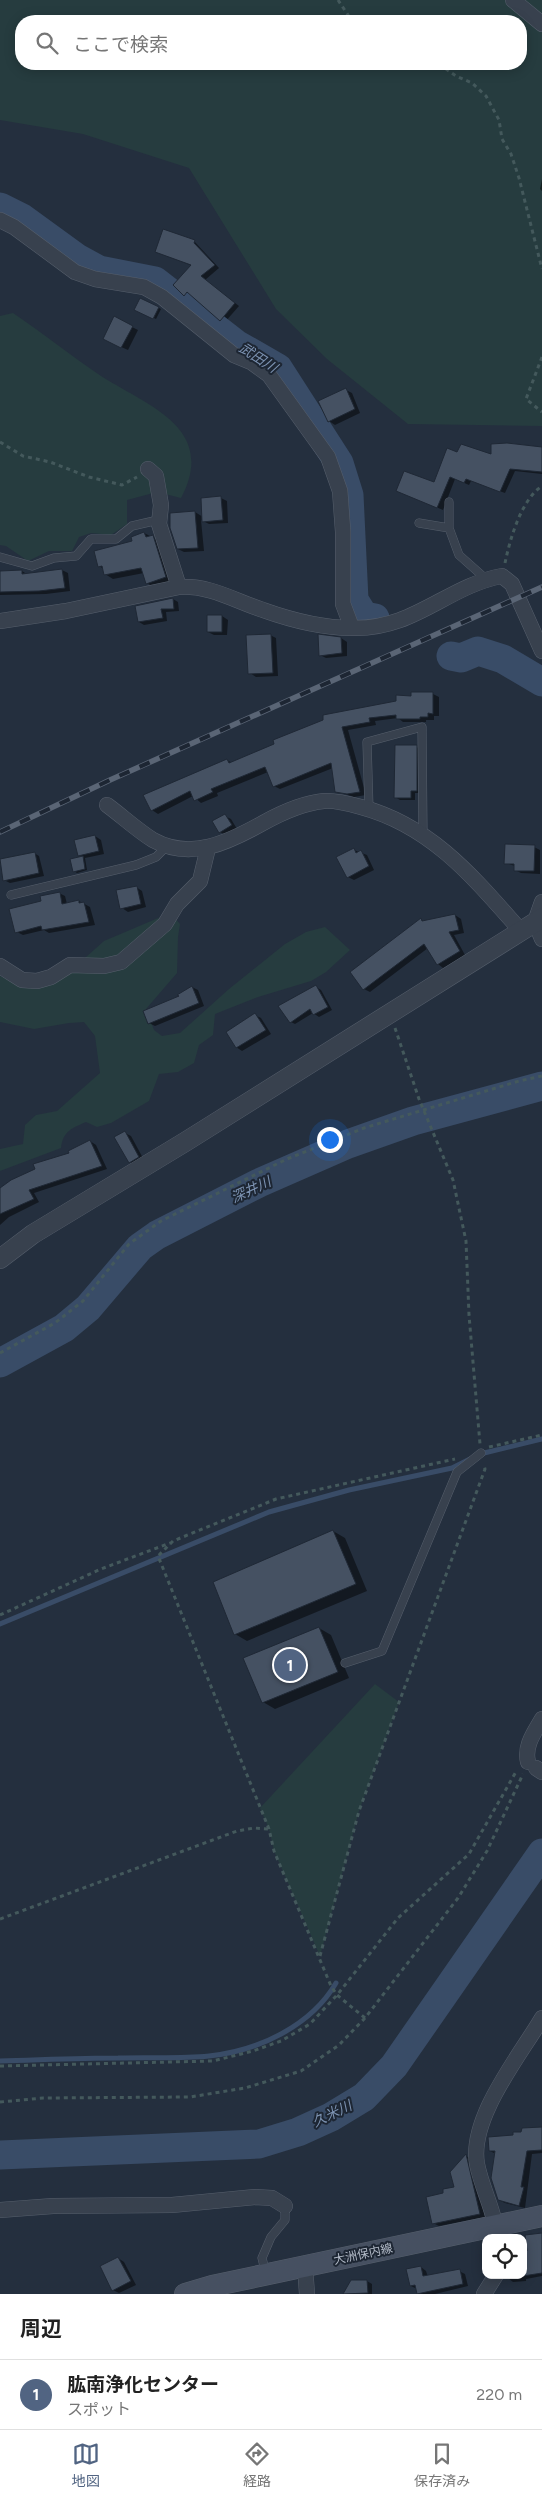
<!DOCTYPE html>
<html lang="ja">
<meta charset="utf-8">
<style>
:root{--surface:#fff;--page:#f2f2f2;--text:#222;--muted:#767676;--line:#e0e0e0;--accent:#516482}
body{margin:0;font-family:Figtree,"Noto Sans JP",sans-serif;background:var(--page);color:var(--text)}
.controls{position:absolute;right:15px;bottom:15px;display:grid;overflow:hidden;border-radius:10px;box-shadow:0 2px 12px #0003}
.controls button{width:45px;height:45px;display:grid;place-items:center;padding:0;border:0;border-bottom:1px solid var(--line);background:var(--surface);color:var(--text);font:25px sans-serif}
.you{position:absolute;left:329px;top:1139px;width:18px;height:18px;margin:-12px;border:4px solid #fff;border-radius:50%;background:#1a73e8;box-shadow:0 0 0 8px #1a73e833}
.badge{display:grid;place-items:center;width:32px;height:32px;border-radius:50%;background:var(--accent);color:#fff;font-size:16px;font-weight:700}
.pin{position:absolute;translate:-50% -50%;border:2px solid #fff;box-shadow:0 1px 5px #0006}
.list{margin:0;padding:0;list-style:none}
h2{display:flex;justify-content:space-between;align-items:center;height:65px;margin:0;padding:0 20px;font-size:21px}
h2 small{font-size:16px;font-weight:400;color:var(--muted)}
.list li{display:grid;grid-template-columns:32px 1fr auto;gap:15px;align-items:center;box-sizing:border-box;height:70px;padding:0 20px;border-top:1px solid var(--line)}
.list b{display:block;font-size:19px;white-space:nowrap}
.list p{margin:0;font-size:16px;white-space:nowrap;color:var(--muted)}
.list em{font-size:16px;font-style:normal;color:var(--muted)}
.icon{flex:none;width:28px;height:28px;fill:none;stroke:currentColor;stroke-width:2;stroke-linecap:round;stroke-linejoin:round}
.map{position:relative;flex:none;width:542px;height:2294px;overflow:hidden}
.search{position:absolute;background:var(--surface);box-shadow:0 2px 12px #0003;left:15px;right:15px;top:15px;height:55px;display:flex;align-items:center;gap:12px;box-sizing:border-box;padding:0 18px;border-radius:20px;color:var(--muted);font-size:19px}
.sheet{height:135px;background:var(--surface)}
nav{display:flex;justify-content:space-around;align-items:center;box-sizing:border-box;height:70px;border-top:1px solid var(--line);background:var(--surface);font-size:14px;color:var(--muted)}
nav a{display:grid;justify-items:center;gap:2px}
nav .on{color:var(--accent)}
.map>svg:first-child{display:block}
</style>
<div class="map">
<svg width="542" height="2294" viewBox="0 0 542 2294">
<rect width="100%" height="100%" fill="#242f3e"/>
<path fill="#263c3f" fill-rule="evenodd" d="M0 0H542V426L408 424 327 359 276 309 189 168 83 134 0 120ZM21 21H521V64H21Z
M13 313C43 333 71 356 101 376 148 406 218 428 181 498L157 492 127 500V524L111 535 91 533 79 537 72 551H49L28 561 6 546 0 545V316Z
M170 913 180 924 178 937 177 973 146 1009 154 1030 162 1036 180 1033 229 989 285 944 306 932 325 927 350 950 326 972 311 981 258 997 215 1014 213 1035 199 1045 194 1063 178 1072 159 1074 149 1101 111 1123 97 1127 86 1122C72 1128 63 1131 61 1148L0 1171V1149L23 1144 25 1125 36 1115 57 1111 100 1073 95 1036 84 1022 69 1023 34 1029 0 1022V976L19 984 76 966 104 941Z
M375 1684 399 1702 359 1811 320 1956 274 1851 269 1829 260 1808Z"/>
<path fill="#0007" d="M542 179V191L540 189Z
M194 241 219 268 205 280 239 306 225 322 192 295 189 297 184 295 193 266 156 252Z
M141 299 161 309 156 319 136 309Z
M132 327 138 330 128 350 110 342Z
M346 390 352 393 360 413 335 425 329 421 320 402Z
M542 448V474L515 471 505 493 471 481 469 485 455 479 443 510 403 493 434 484 458 454 493 456Z
M221 498 227 501 228 523 209 524 201 520 204 551 184 552 178 549 195 512 203 517Z
M144 533 160 541 173 581 155 588 147 583 144 573 113 579 105 574 104 569 99 566Z
M62 570 68 573 70 591 46 594 0 595V573L22 571 28 575Z
M173 599 178 602 179 611 166 612 167 621 144 625 139 622 137 607Z
M222 616 228 620 227 635H214L208 632Z
M270 635 276 638 278 676 256 677 250 673Z
M341 638 347 642V656L326 658 320 655Z
M433 694 439 697V716H434V720H426V722H403L398 718 375 721 376 725 348 730 366 795 354 797 336 791 333 768 280 789 274 786 268 772 217 793 218 796 201 803 193 796 158 814 152 810 227 760 232 763 397 702Z
M416 747 421 749V793H415V800H400L395 797Z
M225 816 231 819 237 829 226 835 220 832Z
M95 836 101 840 104 854 85 858 87 870 77 873 74 871 71 860 84 857 79 855Z
M534 847 540 850V874L521 873 515 870V866L506 863Z
M354 850 367 855 374 870 354 880 348 877Z
M34 853 39 856 44 876 10 883 4 880Z
M136 887 142 891 146 907 128 912 122 908Z
M59 893 65 896 67 904 79 901 90 907 95 925 49 933 44 930 23 935 17 932 42 902Z
M455 915 461 919 464 933 454 935 465 955 443 968 438 964 428 948 370 992 364 989 421 920 424 922Z
M192 987 198 990 204 1006 155 1026 149 1023Z
M316 987 321 990 332 1010 319 1017 313 1013 295 1024 291 1022Z
M255 1015 261 1018 271 1034 242 1051 236 1047Z
M125 1133 131 1136 144 1160 136 1165 130 1162Z
M90 1141 96 1145 107 1169 34 1193 39 1202 9 1217 0 1225V1190Z
M333 1531 345 1538 367 1591 247 1641 235 1634Z
M319 1628 331 1635 349 1678 275 1709 263 1702Z
M542 2128V2153L532 2154 525 2208 505 2203 499 2200 496 2154 490 2151 522 2133Z
M466 2156 471 2159 485 2217 439 2226 433 2223 456 2188Z
M542 2234V2276L526 2279V2281L513 2282 508 2278V2275H523L528 2252Z
M118 2258 124 2262 136 2285 119 2293 113 2290Z
M421 2267 426 2271 428 2277 459 2271 465 2274 468 2286 435 2294H419L417 2289 411 2286Z
M367 2281 372 2284V2294H347V2289Z"/>
<g fill="none" stroke-linecap="round" stroke-linejoin="round">
<path stroke="#394c67" stroke-width="5" d="M480 1454 542 1439
M0 1624 269 1512 349 1490 452 1468 470 1459
M0 2061C39 2060 79 2058 118 2058 148 2057 179 2059 209 2056 258 2051 311 2026 336 1983"/>
<path stroke="#394c67" stroke-width="29" d="M0 207 22 218 77 258 99 270 155 281 236 344 278 368 339 463 349 495 354 600 364 616 375 618
M451 656 461 658 478 651 503 659 542 682
M0 1363 64 1328 88 1308 140 1247 157 1235 259 1183 348 1144 413 1121 542 1086
M0 2155 259 2144 298 2132 331 2117 364 2097 394 2066 542 1853"/>
</g>
<path fill="#455162" stroke="#1f2835" d="M163 229 195 240 194 243 215 265 201 276 235 303 220 321 187 292 184 296 173 285 191 265 155 252Z
M140 298 159 307 153 319 134 310Z
M114 316 133 326 121 348 103 339Z
M346 388 355 409 328 422 318 401Z
M507 443 542 447V472L510 469 500 492 466 479 464 483 450 477 437 508 396 491 404 471 434 482 447 448 457 452 461 444 491 454V444Z
M221 496 223 520 202 522 201 498Z
M195 511 198 548 177 549 170 528V513Z
M144 532 146 537 153 535 166 577 146 584 141 568 104 575 102 566 98 567 94 551 132 541 131 537Z
M62 569 65 588 39 591 0 592V571L22 570V574Z
M173 598 174 609H161L163 618 138 622 135 606Z
M207 615H222V632H207Z
M271 634 273 673 248 674 246 635Z
M318 634 341 637 342 653 319 656Z
M411 692H433V714L428 713V717H420V719H396V715L369 718 370 722 342 727 360 792 347 794 335 792 331 763 273 787 265 767 211 789 213 792 194 801 190 791 151 811 143 795 227 759 229 763 274 744 273 740 323 720V715L396 701V695L411 696Z
M395 745H417V791H411V798H394Z
M225 814 232 825 219 833 212 821Z
M95 835 99 851 78 856 74 840Z
M505 844 535 845 534 871H514V864H504Z
M354 848 356 853 361 850 369 866 347 878 336 857Z
M35 852 39 873 3 881 0 859Z
M83 856 85 869 73 872 70 859Z
M137 886 141 904 120 909 116 890Z
M60 892 62 904 79 900V903L84 902 89 922 42 930 41 926 15 933 9 909 41 901 40 896Z
M455 914 459 930 449 932 460 951 437 965 424 944 363 990 350 972 421 918 422 921Z
M316 985 328 1007 313 1015 310 1009 290 1023 278 1006Z
M192 986 199 1003 148 1024 143 1011 179 996 177 995Z
M255 1013 266 1030 236 1048 226 1032Z
M125 1131 139 1157 129 1163 114 1137Z
M90 1140 102 1166 29 1190 34 1199 0 1214V1188L11 1180 35 1169 33 1164 69 1153 68 1151Z
M333 1530 356 1584 234 1635 213 1582Z
M319 1627 338 1672 262 1703 243 1658Z
M542 2127V2150L527 2151 521 2187H524L519 2206 498 2200 491 2178 495 2151H489L488 2137 513 2135V2132H521L522 2128Z
M466 2154 480 2214 432 2224 426 2197 443 2193V2189L454 2187 450 2172Z
M542 2233V2273L523 2276V2252L527 2251 525 2235Z
M118 2257 131 2281 112 2291 100 2266Z
M421 2266 423 2276 460 2269 463 2284 417 2294 415 2285 410 2286 406 2269Z
M351 2280H367L368 2293 343 2294Z"/>
<g fill="none" stroke-linecap="round" stroke-linejoin="round">
<defs>
<path id="service" d="M449 502V528L459 555 486 579
M419 523 449 528
M0 557 32 566 54 558 76 556 91 539H116L132 526 158 520
M369 809 367 742 422 727 423 835
M11 895 136 865 156 857 168 845
M345 1663 382 1651 457 1472 481 1453
M266 2274 262 2258 271 2237 285 2220V2206"/>
<path id="minor" d="M513 0 542 24
M0 220 14 227 75 272 95 279 144 287 162 297 234 355 251 362 269 375 328 457 340 491 343 532V604L352 628
M148 469 156 476 161 505 159 524 179 587
M0 621 66 611 179 587C210 585 235 601 263 610 291 620 322 628 352 628 414 630 447 586 502 576L512 584 542 651
M107 805C122 816 137 830 153 840 191 861 229 842 263 823 281 813 303 803 324 801 335 800 350 804 361 807 432 826 474 878 521 931
M542 902 535 922 542 939
M0 966 22 980 37 981 51 977 70 965 104 966 121 962 165 924 177 904 200 881 208 848
M528 1762C524 1746 534 1733 542 1719
M536 1768 542 1772
M0 2210 53 2206 172 2205 255 2197 272 2198 285 2206
M498 2238C495 2212 482 2189 477 2164 469 2118 519 2057 542 2018
M305 2266 307 2294
M484 2294 496 2275"/>
<path id="tertiary" d="M0 1259 33 1234 185 1142 542 918"/>
<path id="secondary" d="M185 2294 212 2286 542 2216"/>
</defs>
<use href="#service" stroke="#565f6c" stroke-width="9"/>
<use href="#minor" stroke="#565f6c" stroke-width="16"/>
<use href="#tertiary" stroke="#565f6c" stroke-width="20"/>
<use href="#secondary" stroke="#565f6c" stroke-width="22"/>
<path stroke="#44595c" stroke-width="3" stroke-dasharray="4 4" stroke-linecap="butt" d="M338 0 352 21
M439 64 456 76 472 83 486 96 499 120 502 139 511 154 519 178 542 269
M542 357 526 399 542 412
M0 442 23 456 50 462 89 477 122 485 137 477
M505 563C510 539 521 500 542 486
M395 1028 419 1099 453 1180 466 1241 469 1315 480 1444
M0 1353 55 1323 83 1301 129 1244 161 1221 287 1159 364 1128 519 1081 542 1076
M489 1447 542 1435
M0 1615 101 1569 170 1543
M0 1919 237 1831 254 1828 269 1829
M320 1956 359 1811 485 1469 484 1465
M365 2018 337 1995 331 1986 274 1851 269 1829 158 1556 173 1541 276 1499 455 1459
M0 2066 213 2061 253 2051 281 2041 310 2024 337 1995 398 1918 469 1854 517 1770
M0 2102 43 2098 190 2097 245 2088 301 2071 339 2045 365 2018 458 1898 487 1851 523 1774"/>
<use href="#service" stroke="#38414e" stroke-width="8"/>
<use href="#minor" stroke="#38414e" stroke-width="15"/>
<use href="#tertiary" stroke="#38414e" stroke-width="19"/>
<use href="#secondary" stroke="#465061" stroke-width="21"/>
<defs>
<path id="rail" d="M0 832 110 780 542 587"/>
</defs>
<use href="#rail" stroke="#5a6575" stroke-width="5.5"/>
<use href="#rail" stroke="#1d2633" stroke-width="4" stroke-dasharray="11" stroke-linecap="butt"/>
</g>
<g text-anchor="middle" dominant-baseline="central" stroke-width="4" stroke-linejoin="round" paint-order="stroke">
<g font-size="12" fill="#b4bcc9" stroke="#1d2633">
<text transform="translate(363 2254) rotate(-12)">大洲保内線</text>
</g>
<g font-size="14" font-style="italic" fill="#7c92b1" stroke="#1d2633">
<text transform="translate(258 358) rotate(33)">武田川</text>
<text transform="translate(251 1190) rotate(-25)">深井川</text>
<text transform="translate(332 2114) rotate(-26)">久米川</text>
</g>
</g>
</svg>
<div class="controls">
<button><svg class="icon" aria-label="locate" viewBox="0 0 24 24"><circle cx="12" cy="12" r="6"/><path d="M12 2v4M12 18v4M2 12h4M18 12h4"/></svg></button>
</div>
<div class="you"></div>
<div class="pin badge" style="left:290px;top:1665px">1</div>
<div class="search"><svg class="icon" aria-label="search" viewBox="0 0 24 24"><circle cx="10" cy="10" r="6"/><path d="M15 15l6 6"/></svg>ここで検索</div>
</div>
<section class="sheet">
<h2>周辺<small></small></h2>
<ul class="list">
<li><span class="badge">1</span><div><b>肱南浄化センター</b><p>スポット</p></div><em>220 m</em></li>
</ul>
</section>
<nav>
<a class="on"><svg class="icon" aria-label="map" viewBox="0 0 24 24"><path d="M3 6l6-2 6 2 6-2v14l-6 2-6-2-6 2zM9 4v14M15 6v14"/></svg>地図</a>
<a><svg class="icon" aria-label="directions" viewBox="0 0 24 24"><path d="M12 3l9 9-9 9-9-9zM9 14v-3h6M13 9l2 2-2 2"/></svg>経路</a>
<a><svg class="icon" aria-label="saved" viewBox="0 0 24 24"><path d="M7 4h10v16l-5-4-5 4z"/></svg>保存済み</a>
</nav>
